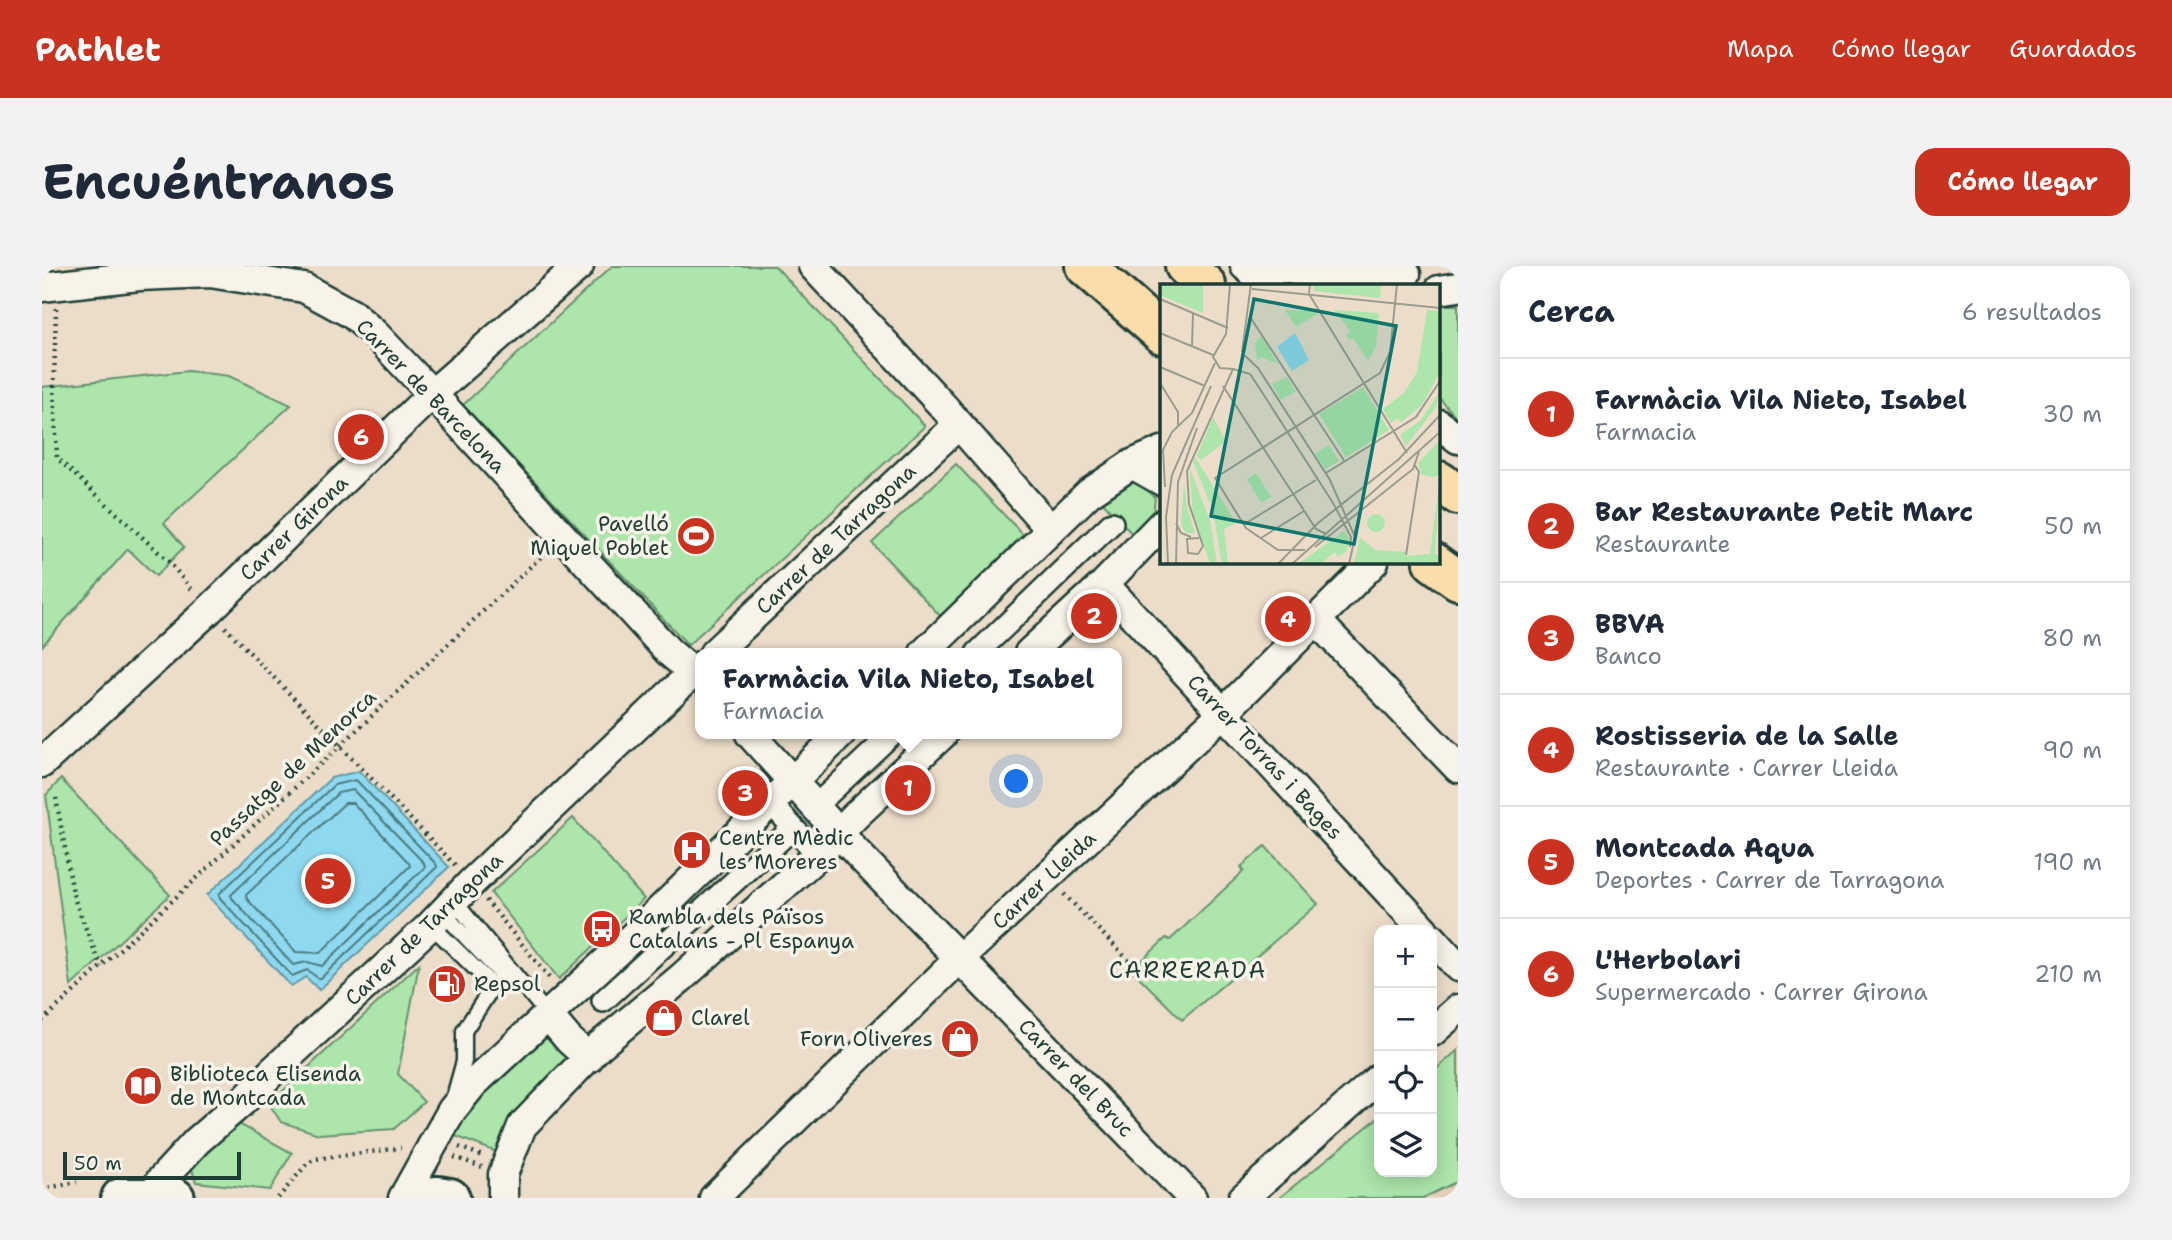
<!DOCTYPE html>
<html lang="es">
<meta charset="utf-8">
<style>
:root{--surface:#fff;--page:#f2f2f3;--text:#1f2937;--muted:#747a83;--line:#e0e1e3;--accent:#c8321e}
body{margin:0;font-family:"Shantell Sans",sans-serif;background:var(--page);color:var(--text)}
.controls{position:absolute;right:21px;bottom:21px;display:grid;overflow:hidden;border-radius:14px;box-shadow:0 4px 18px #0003}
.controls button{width:63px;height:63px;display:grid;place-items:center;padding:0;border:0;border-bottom:2px solid var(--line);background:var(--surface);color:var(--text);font:35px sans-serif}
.scale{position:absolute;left:21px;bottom:18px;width:178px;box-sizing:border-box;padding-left:7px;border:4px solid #1f3d34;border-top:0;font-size:19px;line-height:24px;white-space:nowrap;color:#1f3d34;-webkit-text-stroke:5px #f7f3e8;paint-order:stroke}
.you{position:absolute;left:975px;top:516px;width:24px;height:24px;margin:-18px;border:5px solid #fff;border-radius:50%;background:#1a73e8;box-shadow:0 0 0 10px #1a73e833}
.badge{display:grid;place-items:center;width:46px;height:46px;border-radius:50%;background:var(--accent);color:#fff;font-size:23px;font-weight:700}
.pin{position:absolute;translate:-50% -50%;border:4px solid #fff;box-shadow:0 2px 7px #0006}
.popup{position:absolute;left:653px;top:382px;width:427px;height:91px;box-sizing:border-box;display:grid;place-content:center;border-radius:14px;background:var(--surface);filter:drop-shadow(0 2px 5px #0005);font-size:23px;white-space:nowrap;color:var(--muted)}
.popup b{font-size:26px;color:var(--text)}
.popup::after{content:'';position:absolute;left:50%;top:100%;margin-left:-14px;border:14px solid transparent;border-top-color:var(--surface)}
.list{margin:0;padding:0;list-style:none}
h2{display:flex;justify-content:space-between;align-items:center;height:91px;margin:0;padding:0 28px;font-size:30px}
h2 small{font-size:23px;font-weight:400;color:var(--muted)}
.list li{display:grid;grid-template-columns:46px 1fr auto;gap:21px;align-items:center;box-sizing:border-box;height:112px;padding:0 28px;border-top:2px solid var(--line)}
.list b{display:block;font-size:26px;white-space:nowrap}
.list p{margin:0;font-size:23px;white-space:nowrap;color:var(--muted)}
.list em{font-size:23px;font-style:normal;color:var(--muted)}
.icon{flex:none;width:38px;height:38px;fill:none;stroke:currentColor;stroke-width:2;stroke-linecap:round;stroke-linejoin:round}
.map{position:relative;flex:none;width:1416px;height:932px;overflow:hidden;border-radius:21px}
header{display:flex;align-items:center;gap:42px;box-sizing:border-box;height:98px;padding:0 35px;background:var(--accent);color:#fff}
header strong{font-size:33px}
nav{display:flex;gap:38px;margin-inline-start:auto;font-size:24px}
.intro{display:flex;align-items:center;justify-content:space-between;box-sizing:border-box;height:168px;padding:0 42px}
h1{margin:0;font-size:49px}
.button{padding:18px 32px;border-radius:21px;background:var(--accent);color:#fff;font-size:24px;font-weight:700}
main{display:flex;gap:42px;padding:0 42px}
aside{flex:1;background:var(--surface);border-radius:21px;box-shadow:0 4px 18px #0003}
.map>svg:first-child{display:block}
</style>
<header>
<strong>Pathlet</strong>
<nav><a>Mapa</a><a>Cómo llegar</a><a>Guardados</a></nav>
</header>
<div class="intro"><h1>Encuéntranos</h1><a class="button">Cómo llegar</a></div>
<main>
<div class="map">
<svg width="1416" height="932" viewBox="0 0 1416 932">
<rect width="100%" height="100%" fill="#ecddca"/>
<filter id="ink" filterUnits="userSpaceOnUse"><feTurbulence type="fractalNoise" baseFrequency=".0143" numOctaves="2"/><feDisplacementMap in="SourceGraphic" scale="14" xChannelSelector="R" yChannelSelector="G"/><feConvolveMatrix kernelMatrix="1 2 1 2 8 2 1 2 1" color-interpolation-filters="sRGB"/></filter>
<g filter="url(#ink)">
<path fill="#e4ceb5" d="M1416 915V932H1381L1386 929Z"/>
<path fill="#ace6ab" stroke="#669270" stroke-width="2" d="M570 0H733L883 160 646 379 421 139Z
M1397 39H1416V153L1397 132Z
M146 105 187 110 249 139 122 257 142 281 114 310 86 283 0 380V121Z
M914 198 985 273 901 353 830 277Z
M1082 214 1102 220 1113 232 1111 247 1091 269 1060 235Z
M19 513 128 629 29 720 4 529Z
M531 552 602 633 517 713 449 627Z
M1223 580 1276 638 1140 754 1090 704 1124 672 1128 674 1202 605 1199 601Z
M377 698 356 808 382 836 352 863 277 868 239 856 227 838Z
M504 772 511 776 526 795 457 887 408 868 420 846 495 773Z
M1416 784V915L1381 932H1237L1337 851V906H1390V807Z
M197 858 250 887 228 924 154 916 148 897Z"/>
<path fill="#8fd9f0" stroke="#629ba5" stroke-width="2" d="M317 505 407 601 277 724 264 711 249 720 165 629 289 512Z"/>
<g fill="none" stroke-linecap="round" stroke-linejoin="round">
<path stroke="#4c7b7f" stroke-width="2" d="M314 514 394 598 395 601 279 712H276L265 704 250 710 178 632 177 628 292 519Z
M311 524 382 597 383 601 280 700 265 696 251 699 190 632 189 629 296 527Z
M303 537H311L367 597 368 600 278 687 254 686 205 633 204 629Z"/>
<defs>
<path id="service" d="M412 635 505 748
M401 647 461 710
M389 659 451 720
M412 831 422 795V765L451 720 461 710 475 712"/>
<path id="pedestrian" d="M935 387 1070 257
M781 533 850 468
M735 544 768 580
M561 735 751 562"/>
<path id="minor" d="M771 0 900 139 1009 264
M1203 0 1226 19
M1230 0C1274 8 1319 16 1364 8
M0 21 97 10 168 7 262 22 310 48 333 68 390 128 627 386 658 412
M1397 24 1416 21
M1397 158 1416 173
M1090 198 1120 215
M1062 318 1382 664
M1274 354 1416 502
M672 387 916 159
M882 387 1047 227 1090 198 1120 185
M987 387 1062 318 1120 258
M708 468 815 587 1150 932
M0 497 167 344 390 128 537 0
M1390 672 1416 701
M505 748 527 774 547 792
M1390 766 1416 743
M121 931 118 915 155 875 200 836 233 803 389 659 430 616 658 400
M361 932 410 844 432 817 581 680 799 468
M461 932V908L480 860 557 780 639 712 776 589 813 550 901 468
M672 932 918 692 1182 446 1332 296
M1201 932 1337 812"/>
<path id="secondary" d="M79 932H133
M369 932 396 930 408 932"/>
<path id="motorway" d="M1043 0 1120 68
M1143 0 1164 19
M1397 215 1416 229
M1391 296 1416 314"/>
</defs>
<use href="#service" stroke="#1f3d34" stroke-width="19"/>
<use href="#pedestrian" stroke="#1f3d34" stroke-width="26"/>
<use href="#minor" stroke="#1f3d34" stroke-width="33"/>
<use href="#secondary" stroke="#1f3d34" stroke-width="44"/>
<use href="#motorway" stroke="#1f3d34" stroke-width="44"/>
<path stroke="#1f3d34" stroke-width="4.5" stroke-dasharray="2 5" stroke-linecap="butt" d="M14 42 12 120 15 192 127 296 152 326
M183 361 413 599
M14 532 32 632 59 701
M1022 628 1092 700
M444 634 509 714
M0 755 298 480 504 286
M417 881 441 890
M412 891 440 901
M0 923 35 916
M236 932 264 899 273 893 359 882"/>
<use href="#service" stroke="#f7f3e8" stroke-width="14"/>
<use href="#pedestrian" stroke="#f7f3e8" stroke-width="21"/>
<use href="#minor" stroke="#f7f3e8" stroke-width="28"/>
<use href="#secondary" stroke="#f7f3e8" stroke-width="38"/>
<use href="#motorway" stroke="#faddab" stroke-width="38"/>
</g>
</g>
<defs>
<symbol id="stadium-disc" viewBox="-11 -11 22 22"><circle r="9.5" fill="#c8321e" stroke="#f7f3e8"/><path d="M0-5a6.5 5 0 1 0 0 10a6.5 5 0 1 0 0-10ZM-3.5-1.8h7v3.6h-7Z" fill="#fff"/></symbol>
<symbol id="hospital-disc" viewBox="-11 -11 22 22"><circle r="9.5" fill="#c8321e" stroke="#f7f3e8"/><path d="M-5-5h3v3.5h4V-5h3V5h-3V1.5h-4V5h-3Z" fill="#fff"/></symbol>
<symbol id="bus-disc" viewBox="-11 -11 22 22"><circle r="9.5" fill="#c8321e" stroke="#f7f3e8"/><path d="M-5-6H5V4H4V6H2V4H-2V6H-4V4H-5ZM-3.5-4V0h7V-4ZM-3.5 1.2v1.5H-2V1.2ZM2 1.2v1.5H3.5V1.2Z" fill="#fff"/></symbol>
<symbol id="fuel-disc" viewBox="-11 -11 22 22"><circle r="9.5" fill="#c8321e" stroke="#f7f3e8"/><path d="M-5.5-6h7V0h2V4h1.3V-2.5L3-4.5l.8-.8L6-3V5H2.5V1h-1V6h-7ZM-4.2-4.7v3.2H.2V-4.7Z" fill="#fff"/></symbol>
<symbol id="shop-disc" viewBox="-11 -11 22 22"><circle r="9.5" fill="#c8321e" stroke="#f7f3e8"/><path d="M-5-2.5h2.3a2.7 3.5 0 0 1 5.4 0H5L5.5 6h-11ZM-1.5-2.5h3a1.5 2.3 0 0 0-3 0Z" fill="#fff"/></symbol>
<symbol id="library-disc" viewBox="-11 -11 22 22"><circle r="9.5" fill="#c8321e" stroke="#f7f3e8"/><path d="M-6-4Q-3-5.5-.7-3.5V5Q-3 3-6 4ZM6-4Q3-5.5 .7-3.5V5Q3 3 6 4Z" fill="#fff"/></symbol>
</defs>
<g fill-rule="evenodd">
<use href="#stadium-disc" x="632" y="248" width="44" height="44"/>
<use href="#hospital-disc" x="628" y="562" width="44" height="44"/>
<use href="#bus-disc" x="538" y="641" width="44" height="44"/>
<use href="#fuel-disc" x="383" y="696" width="44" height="44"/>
<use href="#shop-disc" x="600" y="730" width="44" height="44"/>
<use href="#shop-disc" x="896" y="751" width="44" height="44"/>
<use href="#library-disc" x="79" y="798" width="44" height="44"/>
</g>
<g text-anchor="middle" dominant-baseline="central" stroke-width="7" stroke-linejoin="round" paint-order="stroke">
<g font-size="21" fill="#1f3d34" stroke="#f7f3e8">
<text transform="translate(389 130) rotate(46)">Carrer de Barcelona</text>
<text transform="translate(252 262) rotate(-44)">Carrer Girona</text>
<text transform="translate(794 273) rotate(-43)">Carrer de Tarragona</text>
<text transform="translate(1223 491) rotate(47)">Carrer Torras i Bages</text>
<text transform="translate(251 502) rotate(-43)">Passatge de Menorca</text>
<text transform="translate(1002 614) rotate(-43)">Carrer Lleida</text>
<text transform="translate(382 663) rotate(-44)">Carrer de Tarragona</text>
<text transform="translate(1034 812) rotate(46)">Carrer del Bruc</text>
</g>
<g font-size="21" fill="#1f3d34" stroke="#f7f3e8" text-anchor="start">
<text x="627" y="258" text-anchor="end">Pavelló<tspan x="627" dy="24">Miquel Poblet</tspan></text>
<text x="677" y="572">Centre Mèdic<tspan x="677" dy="24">les Moreres</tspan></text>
<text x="587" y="651">Rambla dels Països<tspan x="587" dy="24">Catalans - Pl Espanya</tspan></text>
<text x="432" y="718">Repsol</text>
<text x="649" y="752">Clarel</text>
<text x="891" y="773" text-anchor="end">Forn Oliveres</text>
<text x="128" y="808">Biblioteca Elisenda<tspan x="128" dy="24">de Montcada</tspan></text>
</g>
<g font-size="23" letter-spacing="2" fill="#1f3d34" stroke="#f7f3e8">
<text x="1146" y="704">CARRERADA</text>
</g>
</g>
<g transform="translate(1118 18)">
<rect width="280" height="280" fill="#ecddca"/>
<path d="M0 0H43V29L0 11ZM154 0H221L220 14 154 7ZM125 26 155 27 157 30 136 43ZM174 26 219 29 216 62 208 77 193 54 189 56 186 51 190 47ZM267 26 280 27V88L262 121 241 138 238 134 231 139 223 125 244 109 257 88ZM101 52 118 80 102 73 97 76 95 59ZM127 93 136 107 121 116 112 100ZM203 103 229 146 186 173 159 130ZM280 107 276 123 246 162 240 151 261 136ZM53 133 66 157 41 176 37 172ZM280 156V188L276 193 262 191 258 179ZM169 161 179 177 165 185 155 170ZM35 173 76 239 64 245 68 280H62L53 227 33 178ZM29 182 50 237 57 280H50L33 230ZM96 189 111 213 101 219 87 195ZM280 195 275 270 280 271V280H194L200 254 216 266 247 268 245 272 270 270ZM24 199 27 224 35 249H26L21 241ZM207 239a9 9 0 1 1 18 0a9 9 0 1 1-18 0ZM184 247 189 255 187 267 178 273 175 268 161 280H138Z" fill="#ace6ab"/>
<path d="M135 49 149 76 132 87 117 63Z" fill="#8fd9f0"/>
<path fill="none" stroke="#9a9d8e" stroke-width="2" d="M70 0 66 50 53 73 60 84 73 85M150 0 149 10 247 169M92 5 280 24M0 15 68 44M90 33 185 178M0 49 53 71M32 62 33 29M82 68 91 0M82 69 98 84 170 196 195 253 189 280M0 83 45 102M73 85 90 90 100 105 173 219 191 253 190 263M0 99 18 128V142M63 102 156 245 166 250M12 148 32 129 55 79M166 189 256 133 280 97M5 203 3 166 12 148M16 239 21 249 31 253M83 241 156 196M194 250 200 229M39 254 27 255 28 269 38 270 43 262 29 220 27 187 73 85M101 254 144 227M155 263 253 185 259 168M145 266H118L86 244 55 194 220 89 230 68 237 0M246 271 259 188 254 180M8 280 6 233 12 191 51 102M16 280 18 198 37 144M118 280 158 239 239 175 280 131M132 280 280 148"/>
<path fill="#0f766e" fill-opacity="0.15" stroke="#0f766e" stroke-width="3.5" d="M94 15 236 42 194 260 51 232Z"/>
<rect width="280" height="280" fill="none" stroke="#1f3d34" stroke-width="3.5"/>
</g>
</svg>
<div class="controls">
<button>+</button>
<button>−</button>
<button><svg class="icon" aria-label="locate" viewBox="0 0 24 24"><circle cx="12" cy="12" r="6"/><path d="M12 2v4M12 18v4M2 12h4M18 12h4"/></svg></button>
<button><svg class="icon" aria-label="layers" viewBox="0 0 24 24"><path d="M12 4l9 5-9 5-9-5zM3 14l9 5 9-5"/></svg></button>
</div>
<div class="scale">50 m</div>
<div class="you"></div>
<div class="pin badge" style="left:866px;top:522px">1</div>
<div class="popup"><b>Farmàcia Vila Nieto, Isabel</b>Farmacia</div>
<div class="pin badge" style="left:1052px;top:350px">2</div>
<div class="pin badge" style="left:703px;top:527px">3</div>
<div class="pin badge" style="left:1246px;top:353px">4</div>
<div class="pin badge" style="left:286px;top:615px">5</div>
<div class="pin badge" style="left:319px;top:171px">6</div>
</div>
<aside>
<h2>Cerca<small>6 resultados</small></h2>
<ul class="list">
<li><span class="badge">1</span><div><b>Farmàcia Vila Nieto, Isabel</b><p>Farmacia</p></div><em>30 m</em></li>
<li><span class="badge">2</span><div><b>Bar Restaurante Petit Marc</b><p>Restaurante</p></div><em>50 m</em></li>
<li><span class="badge">3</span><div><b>BBVA</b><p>Banco</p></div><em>80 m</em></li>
<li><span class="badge">4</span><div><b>Rostisseria de la Salle</b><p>Restaurante · Carrer Lleida</p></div><em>90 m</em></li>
<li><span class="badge">5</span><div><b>Montcada Aqua</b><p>Deportes · Carrer de Tarragona</p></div><em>190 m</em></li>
<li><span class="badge">6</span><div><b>L'Herbolari</b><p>Supermercado · Carrer Girona</p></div><em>210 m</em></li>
</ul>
</aside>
</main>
